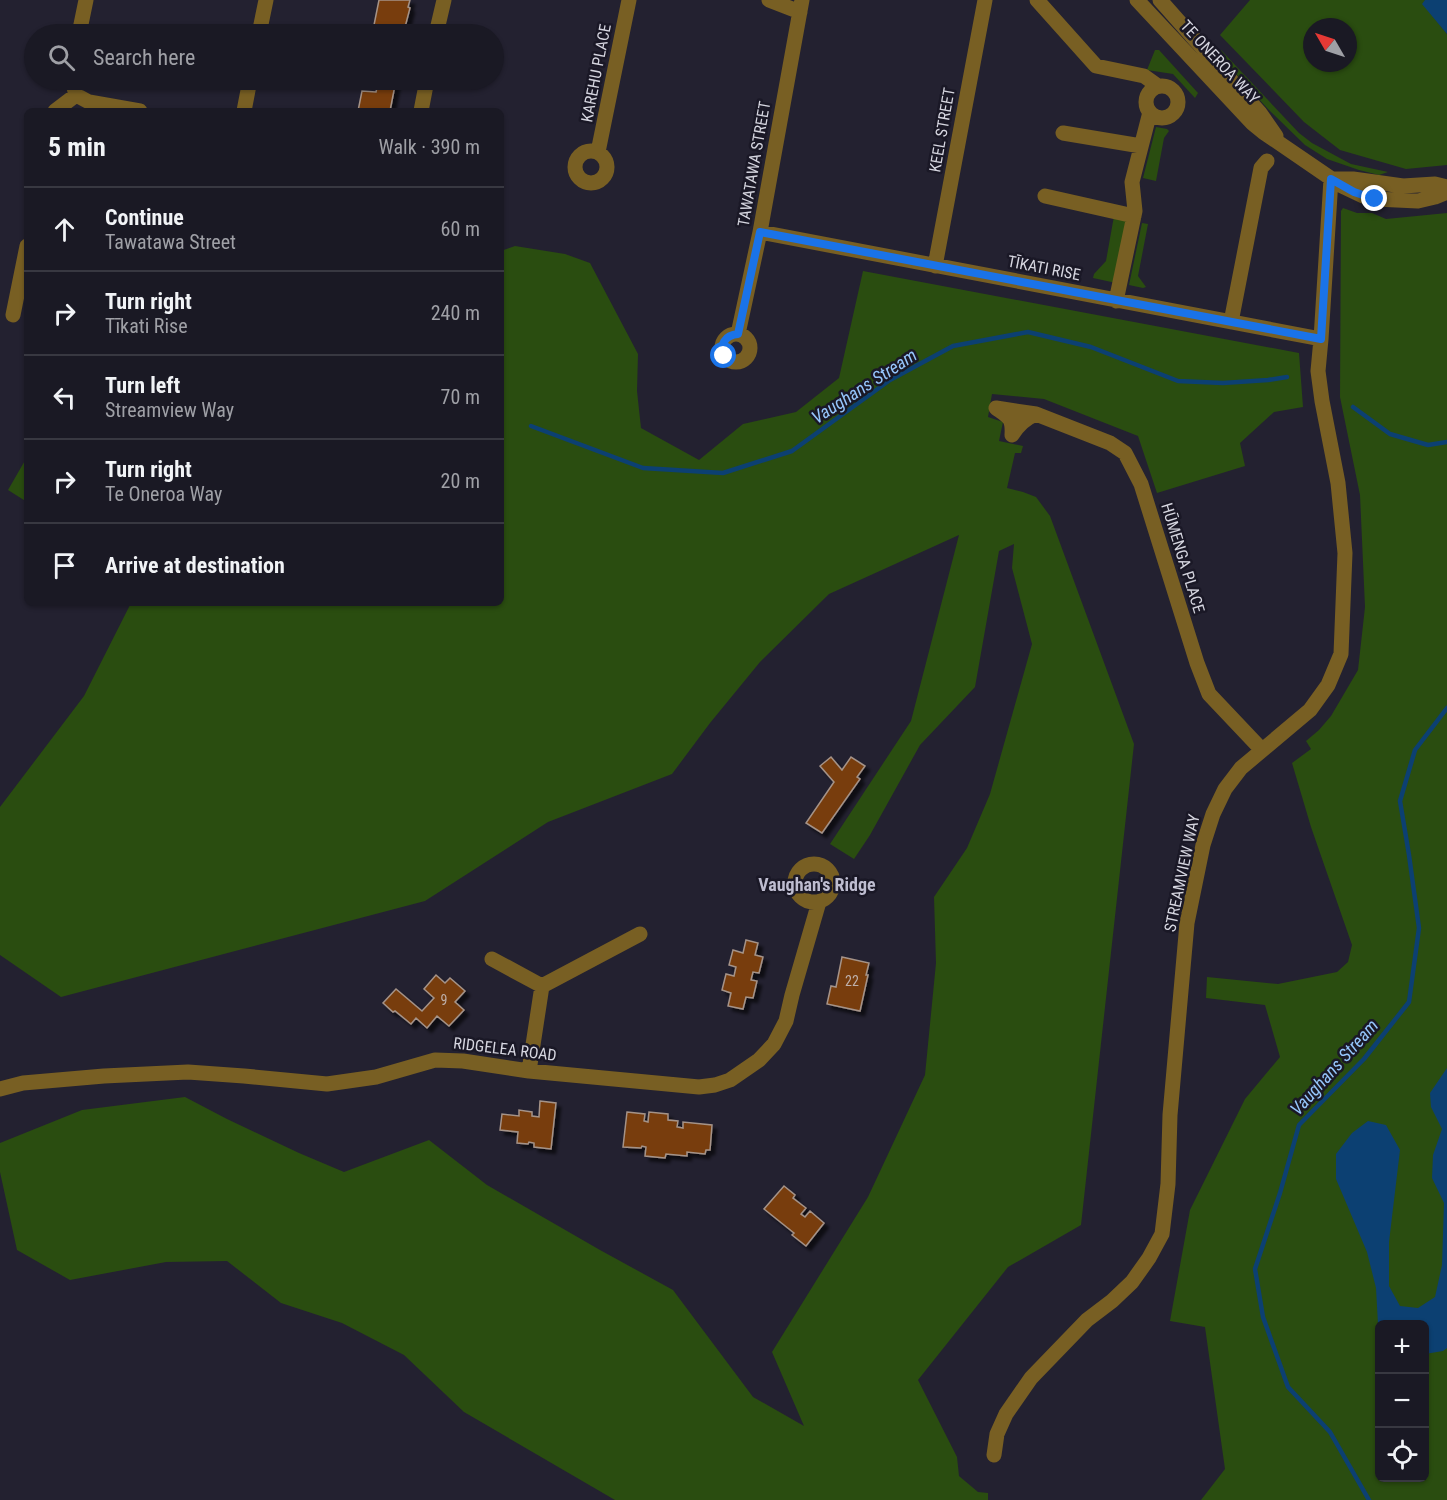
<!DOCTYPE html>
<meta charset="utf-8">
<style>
:root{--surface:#1a1924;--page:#272631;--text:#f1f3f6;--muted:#9fa0a6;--line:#383841}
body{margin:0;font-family:"Roboto Condensed",sans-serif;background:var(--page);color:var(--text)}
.controls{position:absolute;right:18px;bottom:18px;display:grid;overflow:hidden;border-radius:9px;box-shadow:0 2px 4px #0004}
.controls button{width:54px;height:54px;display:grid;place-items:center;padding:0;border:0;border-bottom:2px solid var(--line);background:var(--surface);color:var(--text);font:30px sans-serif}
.compass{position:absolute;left:1303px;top:18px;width:54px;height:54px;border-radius:50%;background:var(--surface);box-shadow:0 2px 4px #0004;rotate:309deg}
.stop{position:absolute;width:18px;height:18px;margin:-14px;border:4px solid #1a73e8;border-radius:50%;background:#fff}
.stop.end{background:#1a73e8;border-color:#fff;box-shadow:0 2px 6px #0008}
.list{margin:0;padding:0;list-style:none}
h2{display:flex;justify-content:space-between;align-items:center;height:78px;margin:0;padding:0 24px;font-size:26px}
h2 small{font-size:20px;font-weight:400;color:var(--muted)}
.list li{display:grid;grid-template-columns:39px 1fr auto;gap:18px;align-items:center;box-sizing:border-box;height:84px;padding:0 24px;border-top:2px solid var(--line)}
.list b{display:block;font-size:22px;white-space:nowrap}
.list p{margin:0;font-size:20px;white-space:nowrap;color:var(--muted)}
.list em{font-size:20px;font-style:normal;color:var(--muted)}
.icon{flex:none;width:33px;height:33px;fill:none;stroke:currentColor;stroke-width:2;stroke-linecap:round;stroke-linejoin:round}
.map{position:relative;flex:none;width:1447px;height:1500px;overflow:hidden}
.search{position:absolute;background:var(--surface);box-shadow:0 2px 4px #0004;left:24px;top:24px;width:480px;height:66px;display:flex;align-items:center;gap:15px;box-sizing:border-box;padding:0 21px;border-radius:33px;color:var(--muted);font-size:22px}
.panel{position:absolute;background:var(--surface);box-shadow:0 2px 4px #0004;left:24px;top:108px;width:480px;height:498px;border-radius:9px}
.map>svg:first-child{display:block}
</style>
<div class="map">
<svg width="1447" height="1500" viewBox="0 0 1447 1500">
<defs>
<filter id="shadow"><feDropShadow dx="4.5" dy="4.5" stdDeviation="1.5" flood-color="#0009"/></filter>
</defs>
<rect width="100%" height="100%" fill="#232130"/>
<path fill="#2a4d10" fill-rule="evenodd" d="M1250 0H1425L1423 4 1447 34V165L1406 169 1340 150 1304 122 1220 35ZM1312 27H1348V63H1312Z
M1155 50H1159L1198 93 1195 98 1173 74 1147 70Z
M1221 50 1299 133 1312 143 1351 164 1388 172 1379 175 1359 170 1327 159 1305 145 1268 109 1218 54Z
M1156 127 1167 129 1169 131 1164 138 1156 181 1143 178Z
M1343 208 1357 213H1372L1386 219 1447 213V1500H1201L1225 1469 1205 1327 1170 1321 1190 1210 1245 1099 1280 1057 1265 1005 1206 998 1207 977 1278 984 1337 972 1348 962 1352 945 1311 827 1292 763 1311 749 1306 741 1319 730 1331 716 1358 670 1365 607 1360 495 1340 397 1341 211ZM1380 1324H1424V1478H1380Z
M1114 216 1129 219 1116 283 1093 278 1094 274 1106 261Z
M1142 223 1148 224 1138 276 1146 287 1143 288 1129 285Z
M515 246 565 254 590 263 638 354 637 391 641 428 699 460 743 424 796 412 839 378 863 271 1299 353 1303 407 1274 412 1240 443 1245 466 1157 493 1138 436 1044 399 992 394 988 417 1003 422 999 441 1023 446 1021 453H1015L1007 488 1023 492 1036 497 1050 516 1134 744 1081 1225 1008 1267 918 1380 957 1457 959 1476 978 1492 988 1493V1500H615L464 1412 404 1355 342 1323 281 1303 227 1261 166 1262 70 1280 17 1250 0 1172V1143L82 1110 185 1097 227 1119 299 1153 344 1172 429 1140 487 1185 600 1250 673 1290 753 1397 804 1426 772 1352 868 1197 925 1075 936 963 934 897 967 848 990 794 1032 644 1012 568 1014 544 999 551 975 687 920 745 870 835 854 859 830 844 911 721 959 535 829 594 760 662 710 723 672 774 548 822 425 901 61 997 0 955V807L84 696 131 603H501V251Z
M27 457V502L8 490Z"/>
<path fill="#0c4072" d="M1425 0H1447V34L1422 4Z
M1447 1068V1348L1443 1351 1425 1354 1424 1324H1380L1379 1326 1378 1324 1376 1288 1367 1252 1336 1179V1154L1352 1133 1368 1121 1386 1125 1400 1150 1389 1242V1286L1400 1306 1418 1308 1435 1297 1442 1265 1444 1203 1432 1178 1433 1155 1442 1129 1431 1107 1430 1093Z"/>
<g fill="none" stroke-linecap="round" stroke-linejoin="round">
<path stroke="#0c4072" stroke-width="4.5" d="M1353 407 1390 434 1428 445 1447 442
M531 426 643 468 723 473 792 451 890 380 953 346 1028 332 1091 347 1178 381 1223 383 1268 380 1287 377
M1369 1500 1330 1432 1288 1387 1263 1317 1255 1269 1280 1193 1299 1125 1364 1059 1409 1002 1419 928 1409 855 1400 801 1415 750 1447 708"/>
</g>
<path fill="#783d0c" stroke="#a59388" stroke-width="1.5" filter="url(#shadow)" d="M379 0H410L408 7 410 8 404 31 374 25Z
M379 80H396L390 111H358L362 91 376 92Z
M831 757 842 770 851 757 865 766 857 777 860 779 822 833 806 823 834 782 820 766Z
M746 940 758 943 755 955 763 957 759 973 753 972 751 980 757 981 753 998 746 997 743 1009 728 1006 731 993 722 990 726 974 734 976 736 967 729 965 733 950 743 953Z
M842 957 869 963 866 975H868L860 1011 827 1004 831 986 836 987Z
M436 975 445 983 450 978 465 991 455 1002 464 1010 449 1026 437 1016 427 1028 416 1018 411 1024 395 1011 393 1012 383 1003 396 989 422 1011 434 998 424 989Z
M540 1101 556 1103 551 1149 534 1147V1143L529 1142 528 1144 517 1143 518 1132 500 1130 502 1114 519 1116V1110L532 1112V1116L539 1117Z
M627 1112 645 1114 644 1121 648 1122 649 1112 668 1114V1120L678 1121 677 1127 683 1128V1122L712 1125 710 1150H706L705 1154 687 1152V1156L666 1154 665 1158 645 1156 646 1147 642 1146 641 1148 623 1147Z
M784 1186 795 1195 793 1198 806 1208 801 1214 805 1217 810 1211 824 1223 806 1246 792 1235 794 1233 764 1209Z"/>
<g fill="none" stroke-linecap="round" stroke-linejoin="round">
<path stroke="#785f23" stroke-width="15" d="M769 0 800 12
M1037 0 1096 66 1144 76 1158 86
M1137 0 1252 123 1263 132 1342 186 1363 196 1375 199 1418 201 1435 197 1447 192
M1160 0 1260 113 1276 136
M79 34 86 0
M259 34 266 0
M436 34 444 0
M72 80 76 95
M1146 102a16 16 0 1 1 32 0a16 16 0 1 1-32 0Z
M76 95 89 102 140 111
M55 111 76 95
M244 111 250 80
M421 111 427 80
M1063 133 1141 146
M575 167a16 16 0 1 1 32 0a16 16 0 1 1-32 0Z
M598 152 629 0
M1331 179H1353L1403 186 1435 184 1447 187
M1045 196 1134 216
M760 232 1321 339
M935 266 985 0
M1116 301 1135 211 1132 182 1150 112
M13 315 27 246
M1231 322 1261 168 1267 161
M722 348a14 14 0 1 1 28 0a14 14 0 1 1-28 0Z
M738 334 760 232 802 0
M1036 414C1025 419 1019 424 1012 435 1013 418 1009 417 996 408L1036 414 1110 443 1125 453 1141 484 1197 663 1209 694 1262 750
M795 883a19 19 0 1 1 38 0a19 19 0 1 1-38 0Z
M492 959 542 986 640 934
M529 1071 542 986
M0 1089 23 1083 104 1076 188 1072 244 1076 327 1084 376 1077 435 1060 463 1061 529 1071 699 1087 715 1085 730 1080 759 1060 774 1044 786 1021 792 995 819 902
M994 1455 997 1434 1006 1414 1031 1378 1087 1320 1112 1301 1132 1282 1149 1258 1162 1234 1168 1184 1170 1115 1187 923 1203 845 1213 814 1225 789 1241 768 1310 710 1328 685 1341 654 1345 553 1338 483 1322 401 1318 371 1321 339 1331 179"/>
</g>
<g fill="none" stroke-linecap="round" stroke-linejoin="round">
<path stroke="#1a73e8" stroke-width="8" d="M724 356C719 345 725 335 738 334L760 232 1321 339 1331 179 1354 192 1375 199"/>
</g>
<g text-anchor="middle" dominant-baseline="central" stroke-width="5" stroke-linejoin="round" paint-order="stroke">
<g font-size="14" fill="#beb0ab">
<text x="852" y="981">22</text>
<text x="444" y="1000">9</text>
</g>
<g font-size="16" fill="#d6d6e0" stroke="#1a1826">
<text transform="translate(1220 62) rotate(47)">TE ONEROA WAY</text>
<text transform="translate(596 73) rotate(-79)">KAREHU PLACE</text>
<text transform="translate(942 130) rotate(-80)">KEEL STREET</text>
<text transform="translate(754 164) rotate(-80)">TAWATAWA STREET</text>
<text transform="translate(1044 268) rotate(11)">TĪKATI RISE</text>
<text transform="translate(1183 558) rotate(73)">HŪMENGA PLACE</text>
<text transform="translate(1182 873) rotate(-78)">STREAMVIEW WAY</text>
<text transform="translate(505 1049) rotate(7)">RIDGELEA ROAD</text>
</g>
<g font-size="18" font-style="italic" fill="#95c5fb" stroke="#1a1826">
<text transform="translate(864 386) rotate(-33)">Vaughans Stream</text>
<text transform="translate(1334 1067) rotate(-48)">Vaughans Stream</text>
</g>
<g font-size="18" font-weight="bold" fill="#bebdd0" stroke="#1a1826">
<text x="817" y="884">Vaughan's Ridge</text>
</g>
</g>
</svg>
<div class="controls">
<button>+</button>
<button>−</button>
<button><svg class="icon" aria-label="locate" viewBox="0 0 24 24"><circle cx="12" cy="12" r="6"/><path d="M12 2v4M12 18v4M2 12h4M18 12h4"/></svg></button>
</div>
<svg class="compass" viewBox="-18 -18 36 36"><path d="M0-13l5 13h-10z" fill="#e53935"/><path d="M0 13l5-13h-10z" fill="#9fa0a6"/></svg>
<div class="stop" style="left:724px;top:356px"></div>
<div class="stop end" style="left:1375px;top:199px"></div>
<div class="search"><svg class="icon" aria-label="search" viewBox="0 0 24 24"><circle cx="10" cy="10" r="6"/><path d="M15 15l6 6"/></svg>Search here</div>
<section class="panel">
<h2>5 min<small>Walk · 390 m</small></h2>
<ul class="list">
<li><svg class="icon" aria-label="ahead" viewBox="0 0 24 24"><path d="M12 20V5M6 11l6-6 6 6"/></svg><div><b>Continue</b><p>Tawatawa Street</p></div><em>60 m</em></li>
<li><svg class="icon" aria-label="right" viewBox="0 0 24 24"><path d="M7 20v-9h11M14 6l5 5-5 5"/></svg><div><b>Turn right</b><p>Tīkati Rise</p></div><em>240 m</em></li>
<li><svg class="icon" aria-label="left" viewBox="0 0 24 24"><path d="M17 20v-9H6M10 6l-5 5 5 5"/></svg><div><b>Turn left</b><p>Streamview Way</p></div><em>70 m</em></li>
<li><svg class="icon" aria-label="right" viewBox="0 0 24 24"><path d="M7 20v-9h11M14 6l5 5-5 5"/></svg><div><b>Turn right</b><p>Te Oneroa Way</p></div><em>20 m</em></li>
<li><svg class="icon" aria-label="arrive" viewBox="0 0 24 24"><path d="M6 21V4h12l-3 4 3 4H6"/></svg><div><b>Arrive at destination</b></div></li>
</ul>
</section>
</div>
